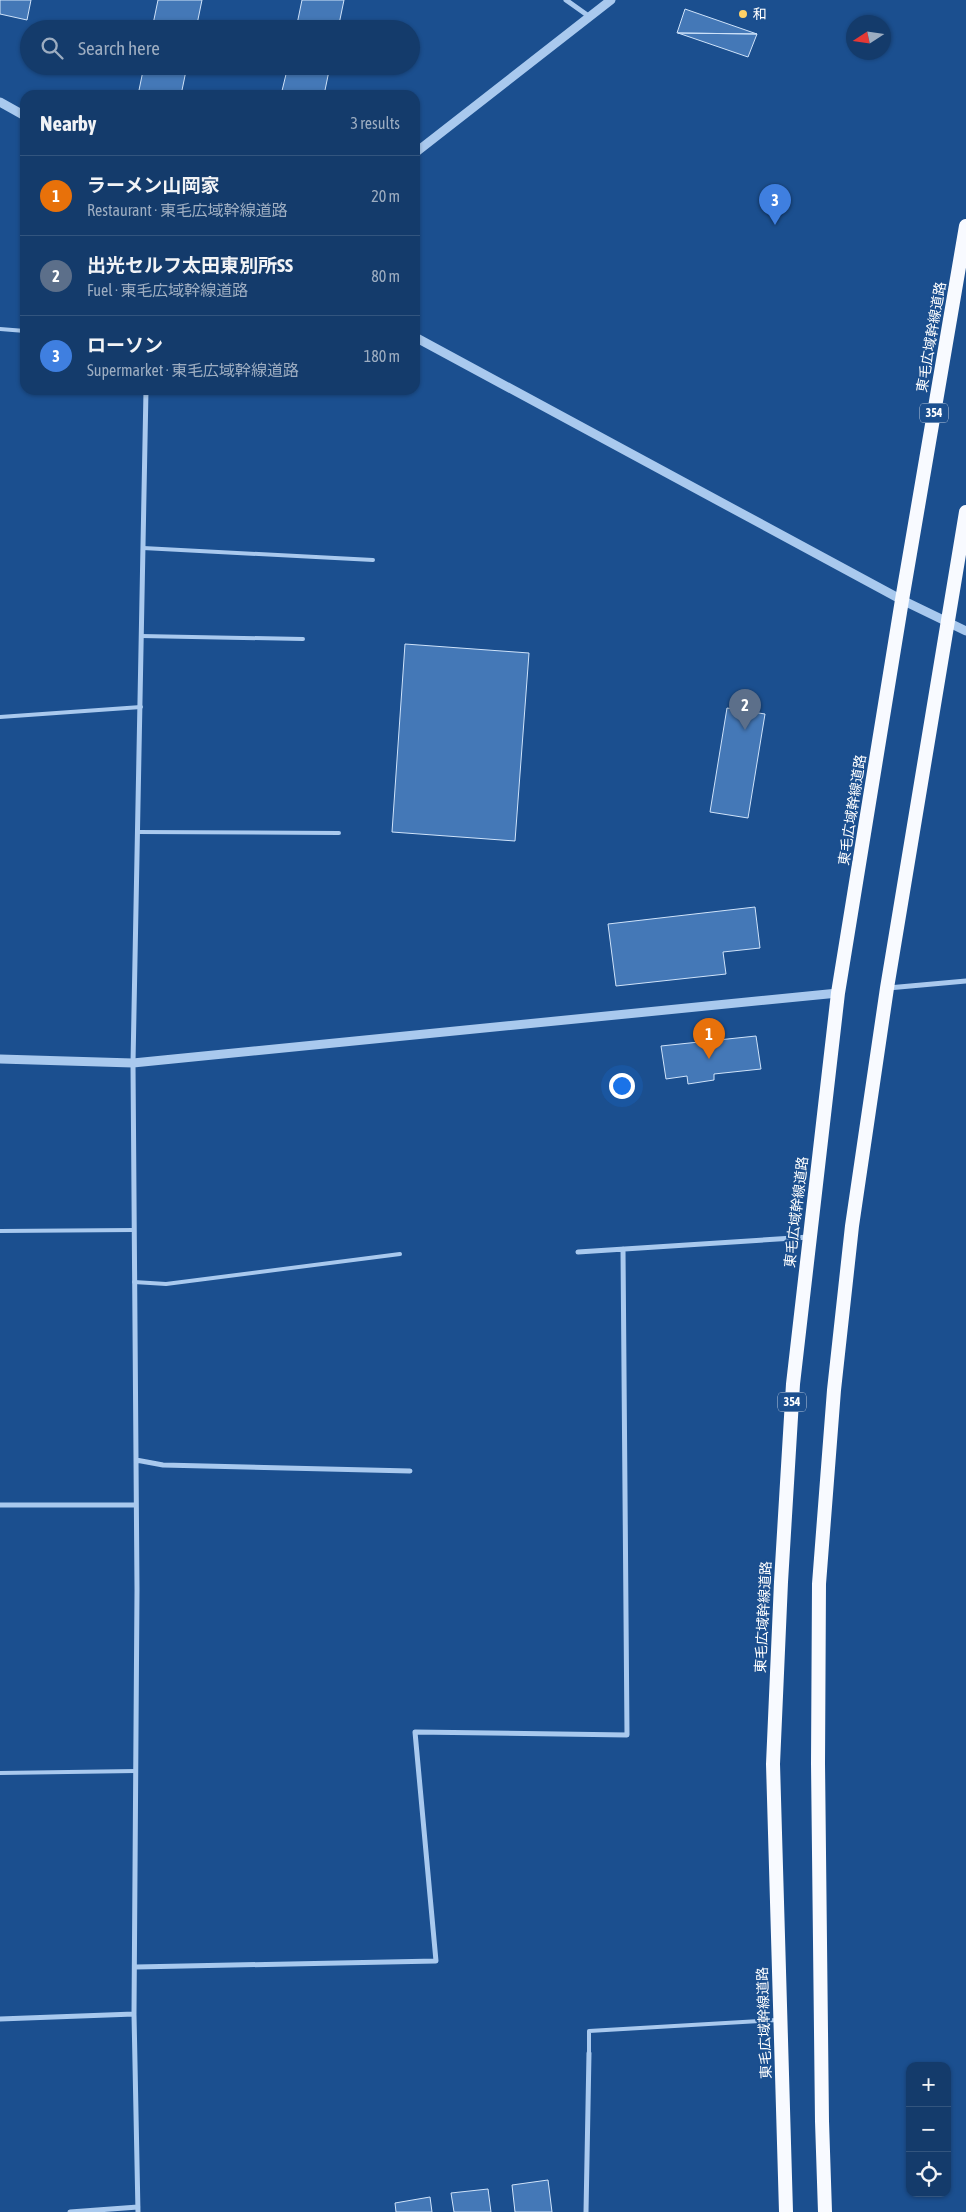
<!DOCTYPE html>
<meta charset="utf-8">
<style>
:root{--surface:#143b6b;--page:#1d4271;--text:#f1f3f6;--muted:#9dadc1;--line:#33557e;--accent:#8bbbb9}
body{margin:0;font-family:"Asap Condensed","Noto Sans JP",sans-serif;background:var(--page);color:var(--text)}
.controls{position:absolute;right:15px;bottom:15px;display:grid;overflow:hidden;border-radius:10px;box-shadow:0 1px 4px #0004}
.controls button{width:45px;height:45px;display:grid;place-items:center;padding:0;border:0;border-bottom:1px solid var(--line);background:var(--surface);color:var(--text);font:25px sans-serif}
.compass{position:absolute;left:846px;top:15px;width:45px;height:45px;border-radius:50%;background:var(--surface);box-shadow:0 1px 4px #0004;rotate:258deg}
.you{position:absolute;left:621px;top:1085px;width:18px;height:18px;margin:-12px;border:4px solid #fff;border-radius:50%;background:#1a73e8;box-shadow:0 0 0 8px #1a73e833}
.badge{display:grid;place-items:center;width:32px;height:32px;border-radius:50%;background:var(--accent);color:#fff;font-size:16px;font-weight:700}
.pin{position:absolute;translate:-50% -41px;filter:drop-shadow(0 1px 2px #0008)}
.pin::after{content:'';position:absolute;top:26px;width:18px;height:15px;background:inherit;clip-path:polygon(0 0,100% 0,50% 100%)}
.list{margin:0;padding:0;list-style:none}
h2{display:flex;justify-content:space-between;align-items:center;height:65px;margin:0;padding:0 20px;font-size:21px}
h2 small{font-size:16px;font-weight:400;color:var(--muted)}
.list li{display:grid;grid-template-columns:32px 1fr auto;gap:15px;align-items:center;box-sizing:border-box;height:80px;padding:0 20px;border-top:1px solid var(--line)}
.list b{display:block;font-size:19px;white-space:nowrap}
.list p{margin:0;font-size:16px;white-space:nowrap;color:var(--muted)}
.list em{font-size:16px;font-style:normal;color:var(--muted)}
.icon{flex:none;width:28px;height:28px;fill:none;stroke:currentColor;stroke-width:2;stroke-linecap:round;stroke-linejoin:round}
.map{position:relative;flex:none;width:966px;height:2212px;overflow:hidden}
.search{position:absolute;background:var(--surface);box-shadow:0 1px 4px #0004;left:20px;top:20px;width:400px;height:55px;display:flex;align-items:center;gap:12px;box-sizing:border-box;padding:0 18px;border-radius:28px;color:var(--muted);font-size:19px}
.panel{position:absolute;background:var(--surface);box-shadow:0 1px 4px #0004;left:20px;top:90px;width:400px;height:305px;border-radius:15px}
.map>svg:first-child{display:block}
</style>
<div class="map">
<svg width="966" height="2212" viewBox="0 0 966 2212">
<rect width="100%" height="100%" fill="#1b4f8f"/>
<path fill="#4478b7" stroke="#cfe3fa" d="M0 0H31L27 20 0 14Z
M158 0H202L196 29H152Z
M302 0H344L338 29H296Z
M685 9 757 34 677 33Z
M678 33 757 34 748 57Z
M144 66H187L181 95H138Z
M288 66H330L324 95H281Z
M405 644 529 653 515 841 392 832Z
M727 708 765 714 748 818 710 812Z
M755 907 760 948 723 952 726 974 616 986 608 924Z
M756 1036 761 1069 714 1074V1080L688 1084 687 1076 666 1079 661 1046Z
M548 2180 552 2212H515L512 2185Z
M488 2189 491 2212H454L451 2193Z
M430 2197 432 2212H396L395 2203Z"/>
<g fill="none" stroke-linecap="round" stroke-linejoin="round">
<path stroke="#a9c9ee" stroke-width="4" d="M0 329 25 331
M143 548 373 560
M141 636 303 639
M0 717 141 707
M137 832 339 833
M0 1231 134 1230
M134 1282 166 1284 400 1254
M0 1773 136 1771
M589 2053V2031L777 2020"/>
<path stroke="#a9c9ee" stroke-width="5" d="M566 0 590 17
M888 988 966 981
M578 1252 809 1237
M136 1460 163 1465 410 1471
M0 1505H136
M136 1967 436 1961 415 1732 627 1735 623 1249
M0 2019 134 2014
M70 2212 138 2207
M138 2212 134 2014 137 1590 133 1063 146 390
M586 2212 589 2053"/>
<path stroke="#a9c9ee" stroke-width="9" d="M0 102 25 116
M415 153 611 0
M415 337 902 600 966 631
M0 1059 133 1063 838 993"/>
<path stroke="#f8faff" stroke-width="14" d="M786 2212 773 1764 781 1582 793 1384 838 993 902 600 966 226
M825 2212 822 2121 818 1763 819 1584 834 1390 852 1226 887 988 966 512"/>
</g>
<circle fill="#ffd166" stroke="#1b4f8f" stroke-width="2" cx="743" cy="14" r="5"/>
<g text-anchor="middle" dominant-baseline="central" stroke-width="4" stroke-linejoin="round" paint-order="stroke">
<g fill="#1b4f8f" stroke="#bbcadd" stroke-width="1">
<rect x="920" y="403.5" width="28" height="19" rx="4"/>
<rect x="778" y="1392.5" width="28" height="19" rx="4"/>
</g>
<g font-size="12" font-weight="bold" fill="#fff">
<text x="934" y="413">354</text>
<text x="792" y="1402">354</text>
</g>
<g font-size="14" fill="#fff" stroke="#1b4f8f" text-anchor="start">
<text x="753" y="14">和</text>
</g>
<g font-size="14" fill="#fff" stroke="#1b4f8f">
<text transform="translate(931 337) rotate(-80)">東毛広域幹線道路</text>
<text transform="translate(852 810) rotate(-81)">東毛広域幹線道路</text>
<text transform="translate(796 1212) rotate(-83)">東毛広域幹線道路</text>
<text transform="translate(763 1617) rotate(-87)">東毛広域幹線道路</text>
<text transform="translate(764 2023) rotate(-92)">東毛広域幹線道路</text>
</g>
</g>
</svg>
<div class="controls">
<button>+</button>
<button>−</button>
<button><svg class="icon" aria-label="locate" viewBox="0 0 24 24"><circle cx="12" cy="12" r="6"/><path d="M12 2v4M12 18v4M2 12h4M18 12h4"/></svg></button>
</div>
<svg class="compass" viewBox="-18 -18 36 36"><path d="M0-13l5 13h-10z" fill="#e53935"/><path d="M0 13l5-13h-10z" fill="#9dadc1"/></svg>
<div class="you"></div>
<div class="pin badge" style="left:709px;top:1059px;background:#e8710a">1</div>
<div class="pin badge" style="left:745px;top:730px;background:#5c6f8a">2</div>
<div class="pin badge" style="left:775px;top:225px;background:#3f7fe0">3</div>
<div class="search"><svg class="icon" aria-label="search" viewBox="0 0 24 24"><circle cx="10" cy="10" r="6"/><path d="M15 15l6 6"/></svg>Search here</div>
<section class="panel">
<h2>Nearby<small>3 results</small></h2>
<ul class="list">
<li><span class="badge" style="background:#e8710a">1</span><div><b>ラーメン山岡家</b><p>Restaurant · 東毛広域幹線道路</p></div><em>20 m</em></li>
<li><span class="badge" style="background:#5c6f8a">2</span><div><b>出光セルフ太田東別所SS</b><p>Fuel · 東毛広域幹線道路</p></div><em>80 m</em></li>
<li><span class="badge" style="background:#3f7fe0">3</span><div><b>ローソン</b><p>Supermarket · 東毛広域幹線道路</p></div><em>180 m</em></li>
</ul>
</section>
</div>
